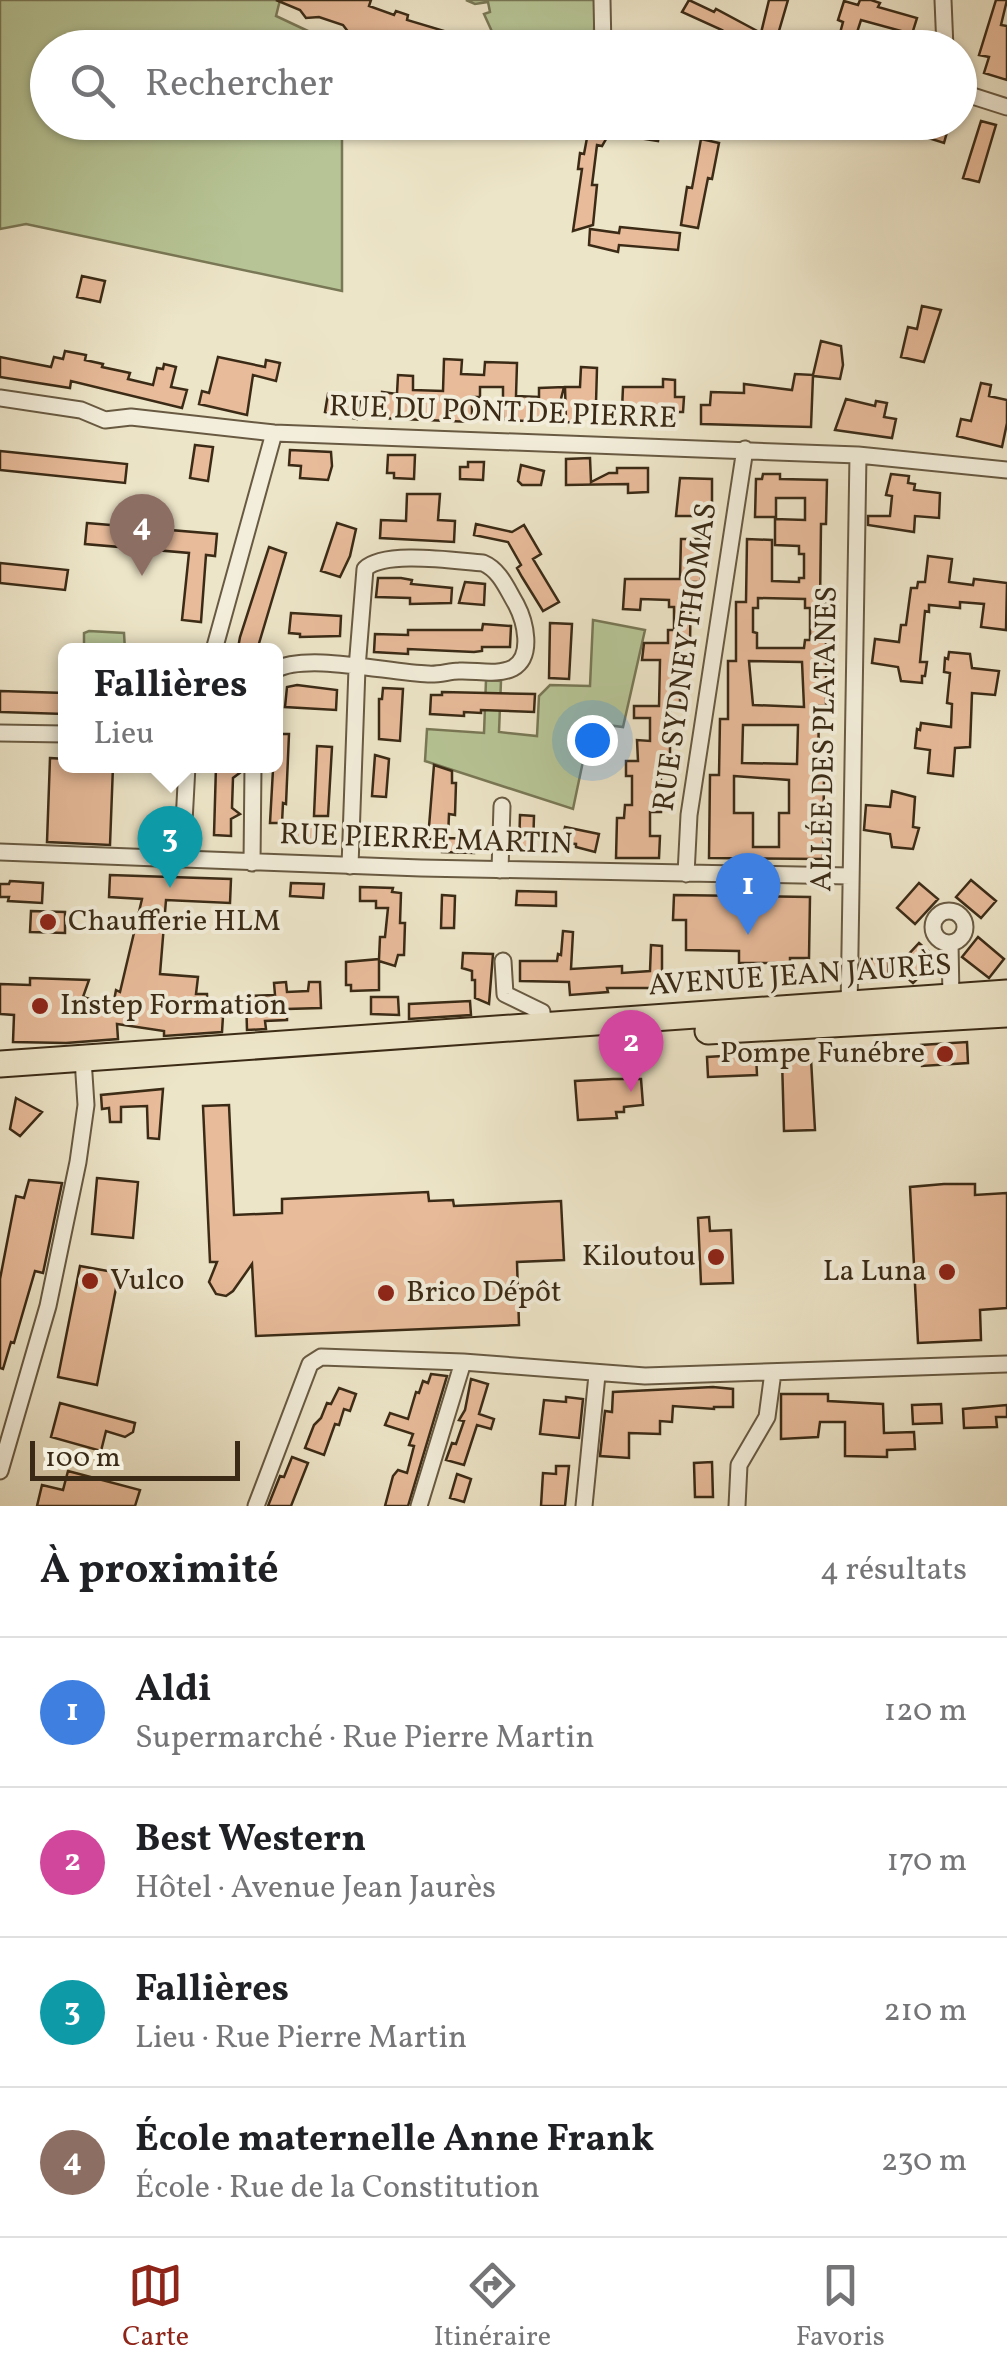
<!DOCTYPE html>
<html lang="fr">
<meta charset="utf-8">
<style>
:root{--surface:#fff;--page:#f2f2f2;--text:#202124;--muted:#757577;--line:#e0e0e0;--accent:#8f2418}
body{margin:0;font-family:Vollkorn,serif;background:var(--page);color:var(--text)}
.scale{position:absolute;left:30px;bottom:25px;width:210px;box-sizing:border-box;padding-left:10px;border:5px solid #3b2b16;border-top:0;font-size:28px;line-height:35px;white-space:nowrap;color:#3b2b16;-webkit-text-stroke:8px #f3eedb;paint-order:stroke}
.you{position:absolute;left:592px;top:740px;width:35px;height:35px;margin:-25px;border:8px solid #fff;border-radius:50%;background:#1a73e8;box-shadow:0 0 0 15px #1a73e833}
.badge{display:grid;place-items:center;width:65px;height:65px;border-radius:50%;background:var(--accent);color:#fff;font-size:32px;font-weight:700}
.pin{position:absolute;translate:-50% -82px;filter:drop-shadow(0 2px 5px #0008)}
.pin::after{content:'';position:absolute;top:52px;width:35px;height:30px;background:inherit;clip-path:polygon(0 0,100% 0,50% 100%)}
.popup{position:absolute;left:58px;top:643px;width:225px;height:130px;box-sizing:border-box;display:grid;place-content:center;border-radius:15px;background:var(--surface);filter:drop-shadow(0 2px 8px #0005);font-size:32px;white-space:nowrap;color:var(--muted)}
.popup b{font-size:38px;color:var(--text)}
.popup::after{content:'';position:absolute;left:50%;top:100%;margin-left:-20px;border:20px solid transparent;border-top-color:var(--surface)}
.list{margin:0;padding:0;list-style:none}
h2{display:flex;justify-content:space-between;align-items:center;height:130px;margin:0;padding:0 40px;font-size:42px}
h2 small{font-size:32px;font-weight:400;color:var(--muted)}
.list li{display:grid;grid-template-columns:65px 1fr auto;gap:30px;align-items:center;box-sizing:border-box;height:150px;padding:0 40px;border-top:2px solid var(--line)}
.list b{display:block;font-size:38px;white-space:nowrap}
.list p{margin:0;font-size:32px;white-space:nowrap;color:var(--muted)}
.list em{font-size:32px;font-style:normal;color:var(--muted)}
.icon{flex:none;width:55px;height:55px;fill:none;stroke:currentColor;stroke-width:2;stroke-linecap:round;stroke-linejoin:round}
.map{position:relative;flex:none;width:1007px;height:1506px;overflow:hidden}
.search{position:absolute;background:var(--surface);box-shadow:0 2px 8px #0004;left:30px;right:30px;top:30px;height:110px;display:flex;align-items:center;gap:25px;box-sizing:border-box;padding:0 35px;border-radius:55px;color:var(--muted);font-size:38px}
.sheet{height:730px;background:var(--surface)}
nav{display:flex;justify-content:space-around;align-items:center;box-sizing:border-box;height:140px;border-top:2px solid var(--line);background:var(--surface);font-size:28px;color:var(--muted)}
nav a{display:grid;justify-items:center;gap:5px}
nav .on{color:var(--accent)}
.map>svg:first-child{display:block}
</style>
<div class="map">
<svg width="1007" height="1506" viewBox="0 0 1007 1506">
<rect width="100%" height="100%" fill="#ede5c8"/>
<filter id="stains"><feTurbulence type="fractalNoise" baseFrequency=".002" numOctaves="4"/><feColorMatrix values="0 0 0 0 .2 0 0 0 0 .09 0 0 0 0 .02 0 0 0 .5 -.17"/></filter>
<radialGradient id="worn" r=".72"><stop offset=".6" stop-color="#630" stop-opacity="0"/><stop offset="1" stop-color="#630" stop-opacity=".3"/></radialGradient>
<path fill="#b7c596" stroke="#797856" stroke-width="2.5" d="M0 0H280L276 16 342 47 48 48V122L342 123V291L26 224 0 229Z
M466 0H595L594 32 588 47H499L484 14 490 12 488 2 475 4Z
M593 620 645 630 623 727 591 723 573 809 425 761 427 729 484 733 486 680 501 681 499 732 537 736 539 696 550 685 590 686Z
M89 631 124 633 125 650H84V633Z"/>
<path fill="#e8bb9a" stroke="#3b2b16" stroke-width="2.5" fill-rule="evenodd" d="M276 0H371L369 6 394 15 396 11 408 15 407 20 471 39 468 48H392L388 41 363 32 349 33 343 25 319 17 306 18 300 10Z
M689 0 714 12 716 9 761 33 769 0H788L774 48H737L718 37 722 30 682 12Z
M860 0H871L880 3 878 7 917 18 912 34 861 20 852 48H836L843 22 838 20 844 1 858 5Z
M996 0H1007L1001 25 1007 26V80L984 73 989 57 979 55Z
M981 121 996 125 979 182 963 178Z
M590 122H608L606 139 602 146 597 145 592 185H597L593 225 573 231 582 169H578L580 153 584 154Z
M634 122H673L671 137 659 135 658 141 632 137Z
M900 122 942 125 940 130 947 132 944 143 925 137 926 133 900 125Z
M701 139 719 143 712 179 708 178 698 228 681 225 687 187 692 188Z
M620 227 680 233 678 250 619 245 618 252 589 245 590 229 619 233Z
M82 276 105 281 100 302 77 297Z
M922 306 941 310 924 362 901 357 908 327 917 329Z
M821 341 841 346 843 365 840 379 813 376 811 427 701 424V405H710L711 392 744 393V384L792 390 795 374 813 375Z
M65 351 86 355 85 360 103 364 102 367 130 373 128 379 153 385 157 368 163 369 164 364 176 367 171 387 187 390 182 408 71 381 70 388 0 377V357L51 367 54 357 63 359Z
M218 357 265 367 266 360 280 363 276 381 253 375 247 415 199 404 202 391 209 393Z
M444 359 462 360 461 374 484 375 485 362 517 363 516 396 539 397V388L564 387 555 422 503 420V387H480V397H472V422L379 418 382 392 397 394 398 375 413 376V390L443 391Z
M581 367 597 368 596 403 577 407V423L566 422 565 387H580Z
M663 379 675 380V397H684L683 412H662V408L622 410 623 387H663Z
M981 383 991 385 989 396 1007 400V423L1002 447 957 436 961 419 971 421Z
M328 394 360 401 357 419 325 412Z
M846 399 875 406 876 401 887 403 884 417 896 419 892 438 835 430Z
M195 445 213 447 208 481 190 478Z
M290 450 331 452 332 466 328 480 300 478 301 466 289 465Z
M0 451 127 464 125 483 0 470Z
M388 455H415L414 479 394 478V473H387Z
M590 458 591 482 609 473H617V468H648V492L628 493V484L566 485V459Z
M468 462H484L483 480 460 479V467H468Z
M521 465 544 471 541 485H522L518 481Z
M763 474H780V479L827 480 826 524H821L820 603H826V706H819L818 776H824L823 859 709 858 710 775H719L720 719H728V661H736V602H746L747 539 772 540V581L799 582V578H804V554H799V546L775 545V519L805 520V498H776V517H755L756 479H762ZM758 598 805 599V608H810V640H805L804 648H757V633L753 632V608H758ZM749 661 802 662 804 707 753 705ZM743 725H798L797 764 742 763ZM734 776 789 780V813H779V847H753V813H734Z
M891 474 909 476 908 483 915 484 914 490 940 493 939 518 915 516 914 532 868 525V516H890L892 496 886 495Z
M680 478 712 479V516H676Z
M407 494H440L438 520 455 521 454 542 380 538 381 520 406 521Z
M87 523 217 534 215 556 206 555 201 622 182 620 189 553 85 544Z
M337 523 356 529 350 556 340 577 321 571Z
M476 524 512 532 524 525 541 554 533 559 559 602 543 611 522 577 517 568 521 565 508 542 474 535Z
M681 539H701V582H691L690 645H680V704H670V762H661V812H650V836H660L659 858H616L617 818H624L625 805H632V776H626V761H638L637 740 650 741V718H634V706H659L660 660H642L644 643H668V630H674V607H669V600L641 599 640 610 623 609 625 579H680Z
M269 547 286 553 257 650H246L238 648 240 637Z
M928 556 952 559 949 582 973 585 974 579 1007 583 1006 630 981 627 984 604 960 602V608L929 605V612L925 611 920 662H927L925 676H922V683L901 681 898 667 872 663 875 639 899 642 901 625H906L911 588H917L918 582H925Z
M0 563 68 570 65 590 0 583Z
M378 578H401L412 580 411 584 452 588 451 603 410 604V598L376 597Z
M465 582 485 584 484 605 459 603Z
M291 613 341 616 340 636 300 637V634L289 633Z
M550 623 572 624 569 679 549 678Z
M483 624 511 626 510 647H482V651L474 652 408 649V654L374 652 375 634 408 635V630H482Z
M949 652 970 654 972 668 999 671 995 695 972 693 970 747 955 748 953 776 928 773 930 750 915 748 917 729 920 730 921 723 951 727 952 704 947 703 950 673 944 672 945 658 948 659Z
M297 685 337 690 336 710 285 707 287 687Z
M383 688 403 689 400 741 379 739V699H382Z
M0 691 65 693V714L0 712Z
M442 692 535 694 534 712 481 710V713L464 712V716L430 714 431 695H442Z
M275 734H289L286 804 283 803 282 823H270Z
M317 746 332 747 328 816H314Z
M375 755 389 759 386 797 372 796Z
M50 758 65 759V766H113L110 845 47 842Z
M434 765 452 771V783H456L455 815 449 814 448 838 474 839V853L442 852V839H428Z
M216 766H233L241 772 233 778 232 808 240 814 231 819V836L214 835Z
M892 791 915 797 913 827 919 828 913 849 892 847 890 834 864 830 866 805 890 807Z
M520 815 534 816 533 848H519Z
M282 826 321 827V838H315V845L282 844Z
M565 827 599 834 595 852 576 847V844L562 843Z
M370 831 403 832 402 846 370 845Z
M110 875 231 879 230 903 166 900 160 974 198 977 196 994H207L208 1016H223L222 1032 164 1036V1031L117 1024 118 1039 66 1043 13 1042 14 1015 0 1014V984L30 985V978L89 980 83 997 113 1006 116 990 120 992 142 899 109 897Z
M971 880 996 901 981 918 956 897Z
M10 881 43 883 42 903 8 901 9 897H0V884H9Z
M291 883 324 884 323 898 290 896Z
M919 883 938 899 915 924 897 908Z
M360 887 393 888 392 892 401 893 400 923H405L404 955H398L395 966 379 961V990L351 991V985H346V962L379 959 380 937H385L388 908H376V901H360Z
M517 891 556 892V906L516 905Z
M442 895 455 896 454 928H441Z
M674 895 810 897 809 958H790V963H739V951L686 950V920H673Z
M31 911 65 912V933L30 932Z
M563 931 573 932 571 969 622 966V973L650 971 651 945 662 946V988H607L608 992 570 995 569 982 520 981V961H557L558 954 561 955Z
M978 937 1004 959 989 978 962 957Z
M919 943 937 959 913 983 896 968Z
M463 953 493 954 489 1004 475 998V980H472V971L462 968Z
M861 959H888L889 976 873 977 872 972 861 973Z
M286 982 287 992 308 991 309 982H320L321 1008 287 1009V1020L265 1021 266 1029 247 1030 246 996 275 995 274 983Z
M371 997H398L399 1015 371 1014Z
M470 1001 471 1015 409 1019V1004Z
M967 1042 968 1063 922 1066 921 1045Z
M756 1054 757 1075 708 1077 707 1057Z
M782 1059H811L815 1130 784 1131Z
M613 1079H641L643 1105 624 1107V1112H616L617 1118 578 1120 575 1081Z
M163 1089 159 1139 148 1138 147 1106 121 1107V1122H110L109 1108 102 1109 101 1095Z
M16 1098 42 1112 20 1136 10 1129Z
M229 1105 234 1215 282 1213V1199L428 1192 429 1201 453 1200 454 1206 561 1201 564 1260 517 1262 519 1325 256 1336 252 1264 233 1291 226 1296 216 1294 209 1282 217 1262H210L203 1106Z
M97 1178 138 1182 133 1238 92 1234Z
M29 1180 62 1183 43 1273 35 1271 14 1343 11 1342 3 1369 0 1368V1279L16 1196 24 1198Z
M944 1184H975V1195L1007 1193V1308L980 1310 981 1340 918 1343 910 1187Z
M709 1217 710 1231 731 1230 733 1283 701 1284 698 1218Z
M80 1266 119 1273 97 1385 58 1377Z
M431 1374 447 1376 408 1506H385L393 1476 398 1470 407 1473 414 1446 409 1445 413 1434 385 1425 390 1413 408 1419 416 1392 419 1393 423 1381 428 1383Z
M471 1379 488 1384 479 1414 494 1419 491 1429 477 1425 464 1465 446 1460 452 1443 456 1444 464 1421 459 1420 465 1410Z
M713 1387 733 1389V1407H714V1409L673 1406 672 1422 660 1421V1434L629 1433V1458L600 1456 605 1411 612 1412 613 1392Z
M339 1388 356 1394 350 1411 344 1409 339 1425 335 1424 324 1455 305 1448 314 1425 321 1418 327 1403 331 1404Z
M781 1394H828V1401L883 1404 884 1433 914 1432 915 1449 887 1450V1457L845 1456V1422H820L818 1437 781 1439Z
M566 1397 583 1399 579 1438 540 1434 544 1400 566 1402Z
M60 1403 135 1423 133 1432 125 1437 106 1431 101 1451 51 1437Z
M941 1404 942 1423 913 1424 912 1405Z
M1007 1405V1417H996L997 1427 964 1428 963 1409Z
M292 1457 308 1463 291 1506H268L280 1476 284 1477Z
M712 1462 713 1497H695L694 1463Z
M556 1466H569L565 1506H541L543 1473 556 1474Z
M68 1471 140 1490 135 1506H37L42 1485 63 1490Z
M457 1474 471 1479 464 1502 450 1498Z"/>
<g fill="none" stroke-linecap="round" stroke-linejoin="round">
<defs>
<path id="minor" d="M602 0 603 48
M943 0 945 48
M960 92 1007 107
M0 398 81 410 105 420 131 417 274 433 858 455 1007 470
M214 650 274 433
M275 670C307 652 389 673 428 674 439 675 449 671 459 671 476 670 497 676 513 668 534 656 525 621 516 604 507 589 500 570 483 563 455 561 384 550 365 569L357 668 350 866
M0 733 65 734
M0 852 421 868 850 876
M182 859 187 766
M252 863 253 766
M500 870 502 806
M686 874 689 815 745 449
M933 927a16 16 0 1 1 32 0a16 16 0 1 1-32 0Z
M950 943 951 998
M503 961 505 994 542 1012 544 1027
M849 1011 858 455
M0 1471 48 1306 78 1162 86 1105 83 1059
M256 1506 310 1364 321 1357 463 1362 645 1376 1007 1364
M419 1506 463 1362
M584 1506 597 1375
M737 1506 739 1465 767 1417 773 1372"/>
<path id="primary" d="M708 1031 1007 1014
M0 1064 1007 993"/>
</defs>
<use href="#minor" stroke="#685a42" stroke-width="19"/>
<use href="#primary" stroke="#3b2b16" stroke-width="29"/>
<use href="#minor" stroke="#f3eedb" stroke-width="15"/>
<use href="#primary" stroke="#ede5c8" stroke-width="25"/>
</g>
<g fill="#8f2418" stroke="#f3eedb" stroke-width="4">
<circle cx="48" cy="922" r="10"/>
<circle cx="40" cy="1006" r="10"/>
<circle cx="945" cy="1054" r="10"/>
<circle cx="716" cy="1257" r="10"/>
<circle cx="947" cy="1272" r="10"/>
<circle cx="90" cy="1281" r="10"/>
<circle cx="386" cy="1293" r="10"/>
</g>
<g text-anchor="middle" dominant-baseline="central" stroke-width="8" stroke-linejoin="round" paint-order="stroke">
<g font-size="30" fill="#3b2b16" stroke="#f3eedb">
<text transform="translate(503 413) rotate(2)">RUE DU PONT DE PIERRE</text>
<text transform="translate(686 657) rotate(-82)">RUE SYDNEY THOMAS</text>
<text transform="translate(825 739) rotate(-89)">ALLÉE DES PLATANES</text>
<text transform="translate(426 840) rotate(2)">RUE PIERRE MARTIN</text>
<text transform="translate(800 976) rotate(-4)">AVENUE JEAN JAURÈS</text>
</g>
<g font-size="30" fill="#3b2b16" stroke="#f3eedb" text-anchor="start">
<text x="68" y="922">Chaufferie HLM</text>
<text x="60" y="1006">Instep Formation</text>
<text x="925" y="1054" text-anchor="end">Pompe Funébre</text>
<text x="696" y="1257" text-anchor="end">Kiloutou</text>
<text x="927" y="1272" text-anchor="end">La Luna</text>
<text x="110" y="1281">Vulco</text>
<text x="406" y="1293">Brico Dépôt</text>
</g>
</g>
<rect width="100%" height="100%" filter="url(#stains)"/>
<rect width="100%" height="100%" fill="url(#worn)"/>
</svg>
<div class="scale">100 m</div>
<div class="you"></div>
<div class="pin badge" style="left:748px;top:935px;background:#3f7fe0">1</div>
<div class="pin badge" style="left:631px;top:1092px;background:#d1479c">2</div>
<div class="pin badge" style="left:170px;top:888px;background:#0f9aa8">3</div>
<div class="popup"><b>Fallières</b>Lieu</div>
<div class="pin badge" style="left:142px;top:576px;background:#8d6e63">4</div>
<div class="search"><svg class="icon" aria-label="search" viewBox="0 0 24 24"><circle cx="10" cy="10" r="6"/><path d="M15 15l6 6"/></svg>Rechercher</div>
</div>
<section class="sheet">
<h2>À proximité<small>4 résultats</small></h2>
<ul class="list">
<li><span class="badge" style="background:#3f7fe0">1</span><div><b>Aldi</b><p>Supermarché · Rue Pierre Martin</p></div><em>120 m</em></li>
<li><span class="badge" style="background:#d1479c">2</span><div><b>Best Western</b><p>Hôtel · Avenue Jean Jaurès</p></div><em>170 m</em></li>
<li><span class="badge" style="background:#0f9aa8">3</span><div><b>Fallières</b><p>Lieu · Rue Pierre Martin</p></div><em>210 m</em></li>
<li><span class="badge" style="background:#8d6e63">4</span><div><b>École maternelle Anne Frank</b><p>École · Rue de la Constitution</p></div><em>230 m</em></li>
</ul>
</section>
<nav>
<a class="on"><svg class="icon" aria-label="map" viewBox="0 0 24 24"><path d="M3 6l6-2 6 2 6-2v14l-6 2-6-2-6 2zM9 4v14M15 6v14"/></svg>Carte</a>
<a><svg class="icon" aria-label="directions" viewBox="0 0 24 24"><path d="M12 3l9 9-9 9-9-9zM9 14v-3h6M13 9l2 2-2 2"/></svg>Itinéraire</a>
<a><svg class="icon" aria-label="saved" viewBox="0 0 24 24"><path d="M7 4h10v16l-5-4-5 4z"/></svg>Favoris</a>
</nav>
